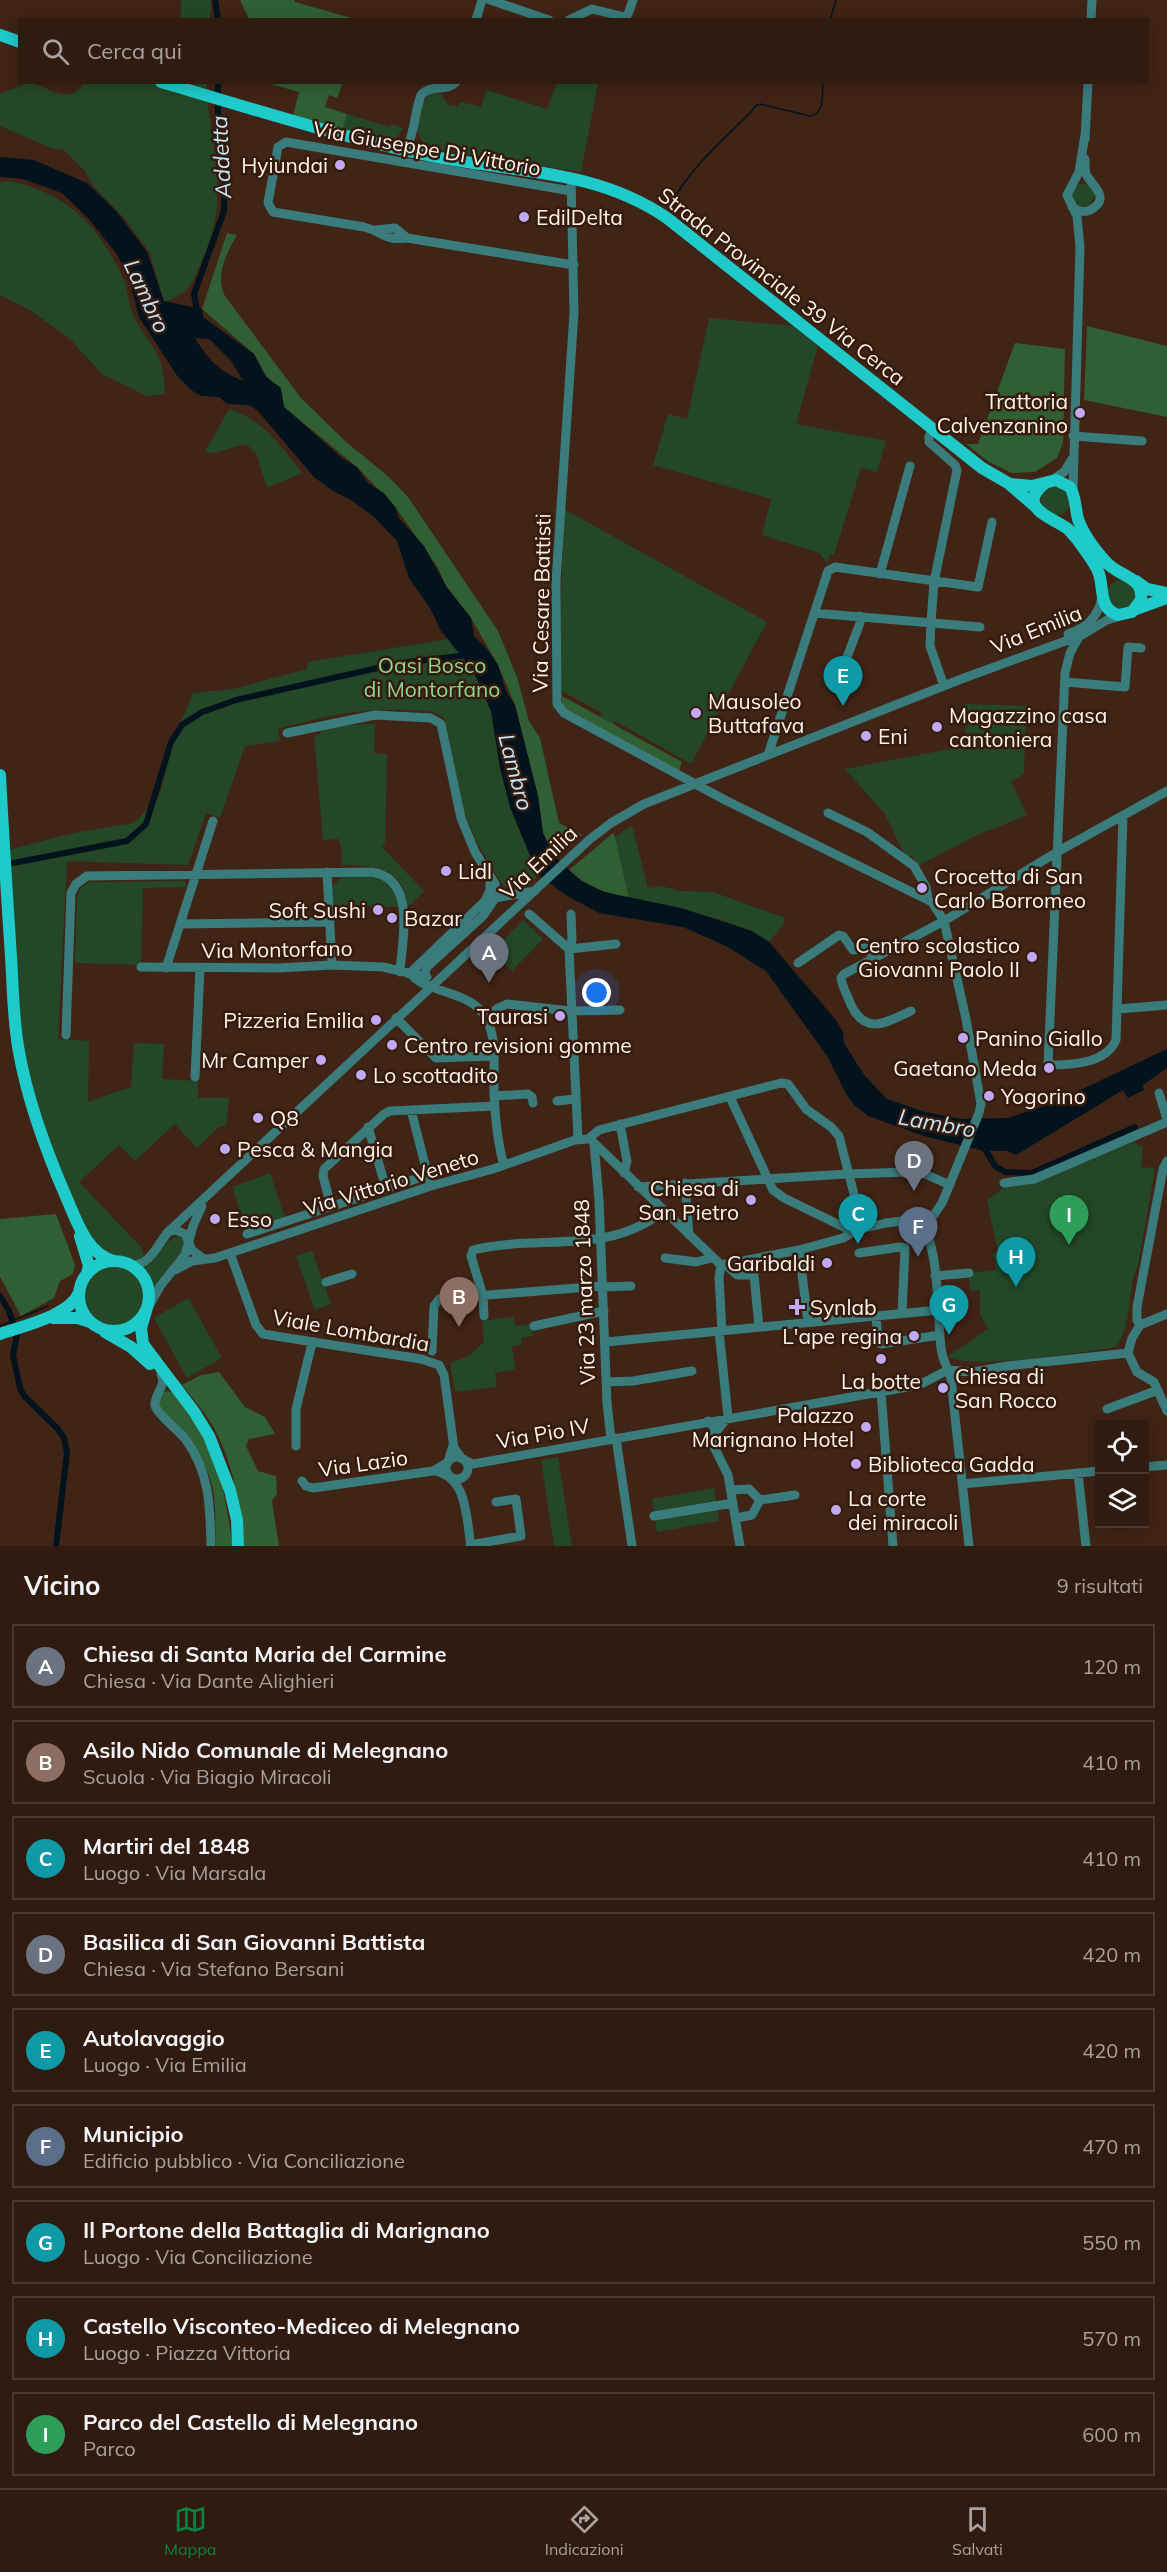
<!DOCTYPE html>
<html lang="it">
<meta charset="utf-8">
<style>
:root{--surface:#301b10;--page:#382419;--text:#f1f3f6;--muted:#a8a19f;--line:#4b3930;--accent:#0b8043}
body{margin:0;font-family:Mulish,sans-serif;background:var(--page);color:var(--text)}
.controls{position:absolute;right:18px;bottom:18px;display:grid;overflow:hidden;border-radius:0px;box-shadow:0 3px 15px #0003}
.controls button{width:54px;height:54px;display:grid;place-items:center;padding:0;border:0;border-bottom:2px solid var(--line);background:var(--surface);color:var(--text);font:30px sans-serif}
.you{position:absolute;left:597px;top:993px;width:21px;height:21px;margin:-15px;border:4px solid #fff;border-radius:50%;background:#1a73e8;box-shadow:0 0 0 9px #1a73e833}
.badge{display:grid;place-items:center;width:39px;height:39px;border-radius:50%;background:var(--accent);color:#fff;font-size:20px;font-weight:700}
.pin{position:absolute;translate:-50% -50px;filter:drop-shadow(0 2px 3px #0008)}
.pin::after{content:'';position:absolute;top:32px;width:21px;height:18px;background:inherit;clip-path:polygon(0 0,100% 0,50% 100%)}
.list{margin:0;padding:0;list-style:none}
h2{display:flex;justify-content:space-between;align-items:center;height:78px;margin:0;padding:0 24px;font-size:26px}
h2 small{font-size:20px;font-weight:400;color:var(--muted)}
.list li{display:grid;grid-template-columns:39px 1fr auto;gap:18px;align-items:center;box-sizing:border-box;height:84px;margin:0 12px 12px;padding:0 12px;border:2px solid var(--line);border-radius:0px}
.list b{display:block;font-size:22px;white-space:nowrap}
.list p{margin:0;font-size:20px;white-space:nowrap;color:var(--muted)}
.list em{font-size:20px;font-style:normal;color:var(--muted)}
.icon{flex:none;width:33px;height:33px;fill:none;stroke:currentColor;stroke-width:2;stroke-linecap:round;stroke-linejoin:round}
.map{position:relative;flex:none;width:1167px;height:1546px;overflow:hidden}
.search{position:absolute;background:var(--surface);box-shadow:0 3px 15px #0003;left:18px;right:18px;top:18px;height:66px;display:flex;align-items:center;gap:15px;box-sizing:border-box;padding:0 21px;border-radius:0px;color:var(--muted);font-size:22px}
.sheet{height:942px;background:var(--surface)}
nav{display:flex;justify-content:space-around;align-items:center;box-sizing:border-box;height:84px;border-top:2px solid var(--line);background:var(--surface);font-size:16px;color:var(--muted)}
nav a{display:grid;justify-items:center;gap:3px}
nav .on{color:var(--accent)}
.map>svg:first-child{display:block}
</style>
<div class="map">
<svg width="1167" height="1546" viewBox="0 0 1167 1546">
<rect width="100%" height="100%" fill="#402415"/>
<path fill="#244827" d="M181 0H211L210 19H181Z
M28 83C50 85 65 108 85 83H207C207 131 226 182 213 229 211 240 206 250 202 260 193 282 189 295 164 302L150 253 126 220 94 187 85 171 64 150 53 149 0 126V94Z
M557 83H598L581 172 433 149C410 141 415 104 432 92L441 94 448 105 458 107 460 102 481 107 487 90 547 109Z
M347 114 389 127 391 124 403 128 397 138 391 141 343 128Z
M8 181C66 191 99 226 123 278 128 289 128 303 133 314 139 330 152 342 159 358 164 368 164 383 165 394L147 396 102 374 69 338 30 310 0 295V182Z
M1072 195a11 11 0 1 1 22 0a11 11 0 1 1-22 0Z
M709 318 793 326 818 346 796 424 886 441 877 472 861 468 834 555 830 554 827 563 819 553 762 535 771 499 653 465 668 414 687 419Z
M229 409C263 419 282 447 302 473L267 488 256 453 246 444 214 453 205 452Z
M1040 501a15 15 0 1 1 30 0a15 15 0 1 1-30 0Z
M564 509 767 622 691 764 615 721 613 724 600 717 602 713 558 689Z
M1107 595a15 15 0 1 1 30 0a15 15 0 1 1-30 0Z
M448 639 474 672 491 711 500 768 510 807 538 875 527 888 513 890 503 886 476 841 462 806 445 719C436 710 423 711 410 710 364 707 323 716 278 729L280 741 245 746 220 818 206 813 188 865 67 861 58 1039 89 1041 88 1102 131 1087 134 1043 164 1044 162 1079 198 1081V1098H229L226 1126 219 1127 197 1148 175 1124 135 1161 119 1145 79 1182 141 1247 144 1256 139 1260 131 1261 110 1256 80 1229 22 1070 8 850 73 833 134 823 159 797 174 740 193 693 233 689 307 669 308 662Z
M964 704 1026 706 1024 774 1011 781 1027 815 975 836 918 866 912 855 906 858 885 814 845 769 966 746Z
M375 724 374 753 387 754 385 844 382 847 424 891 410 905H407C404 866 371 865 341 865L342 851 339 839 323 840 314 736 319 735 322 731 347 725Z
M632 825 648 888 662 886 679 891 713 892 785 918 783 925 769 942C728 915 676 910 629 898L615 837Z
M342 876C374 876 390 870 399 907L329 905 332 887Z
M186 881V887L143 888 141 965 75 963 77 899C78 889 83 883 93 882Z
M523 920 543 939 512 971 492 952Z
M1133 1142 1143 1147 1141 1167 1154 1168V1175L1138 1265C1126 1290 1133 1325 1116 1347 1086 1351 968 1372 948 1356L988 1329 980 1315V1291L970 1290 969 1273 996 1270 993 1253 998 1252 987 1200 1005 1187Z
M270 1173 285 1218 247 1231 232 1187Z
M178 1236 183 1238 185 1248 153 1290 148 1277 142 1268C155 1260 167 1238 178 1236Z
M312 1251 331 1304 315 1310 296 1256Z
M83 1295a31 31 0 1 1 62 0a31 31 0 1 1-62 0Z
M188 1298 222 1358 187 1378 154 1318Z
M514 1317 515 1326 532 1324 533 1336 521 1338 522 1345 512 1346 515 1369 495 1373 497 1387 455 1392 450 1363 469 1356 484 1342 482 1321Z
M558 1457 572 1546H554L541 1460Z
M714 1488 719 1521 657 1532 652 1499Z"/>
<path fill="#305f33" d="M240 0H295V2L355 19H249Z
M267 83H343L337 98 329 95 325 107 347 114 343 128 293 115 299 92Z
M227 233 237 235C226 253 215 276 225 296L301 398 345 441 389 477 408 497 498 631 517 677 529 721 540 738 559 823 582 835 554 856 543 833 538 796 515 705 498 665 471 618 446 586 438 568 396 508 357 467 284 407 254 354 202 309Z
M1087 326 1167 346V417L1084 400Z
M1015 343 1065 349 1063 443 1057 458 1035 472 1012 473 989 462 966 444H978Z
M562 696 682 762 679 771 562 708Z
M613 833 615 837 629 898C605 893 586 886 569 870Z
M56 1214 75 1265 73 1274 60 1281 54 1298 21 1316 0 1277V1219Z
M219 1372 245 1407 265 1417 275 1434 249 1439 246 1446 258 1471 276 1476 277 1494 272 1501 279 1546H244C241 1508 233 1463 215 1430 206 1413 193 1399 182 1385L201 1375Z
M167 1391 172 1392 203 1434 221 1476 233 1546H216C215 1527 216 1507 213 1489 206 1455 179 1431 158 1407L162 1393Z"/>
<path fill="#02131e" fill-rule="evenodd" d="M0 157 34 160 87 183 117 212 147 252 164 301 202 309 203 317 254 354 265 376 281 388 284 407 342 458 357 467 368 483 384 493 396 508 398 517 424 546 446 586 471 618 474 636 487 649 498 665 506 691 515 705 538 796 543 833 554 856 581 881 604 892 681 908 752 931 769 942 835 1019 843 1032 844 1043 864 1075 887 1099 925 1112 961 1119 1008 1118 1053 1103 1167 1049V1068L1143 1085 1144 1090 1128 1098 1123 1090 1016 1155 1007 1151H985L927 1137 868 1116 854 1105 846 1094 827 1056 766 971 726 946 683 927 599 913 569 897 538 875 510 807 500 768 491 711 474 672 441 631 430 608 409 578 397 541 373 516 351 500 333 491 314 477 257 410 249 405 227 404 219 397 201 396 191 390 178 377 139 317 128 275 116 253 88 218 62 193 23 179 0 177ZM195 338 209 339 232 362 243 381C218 370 209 361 195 338Z"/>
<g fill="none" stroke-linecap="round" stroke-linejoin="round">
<path stroke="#02131e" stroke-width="1.5" d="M830 20 836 0
M669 207C689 169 721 142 751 112L755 106 760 104 810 116C825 114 822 95 823 82
M0 1326 48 1306"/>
<path stroke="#02131e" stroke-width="6" d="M215 0 218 20
M198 316 194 294 224 211 225 169 218 130V82
M3 865 127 841 146 824 171 742 182 725 202 712 236 700 400 663 468 655
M982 1144 995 1166 1005 1172 1032 1173 1135 1127
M0 1296 9 1311 17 1335 13 1355 20 1388 24 1396 57 1428 64 1438 67 1453 56 1546"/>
<path stroke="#3a7b7b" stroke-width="9" d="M490 0 549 20
M476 20 482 0
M569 20 592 9 625 17 628 14 633 0
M1091 20 1092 0
M1085 139 1088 82
M406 150C415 133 414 114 421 95 432 83 446 93 456 82
M571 177 574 313 556 581 557 704 564 713 725 800 932 902 944 921 966 1019 981 1104 979 1113 942 1203 933 1216 922 1225
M571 191 286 142 278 147 268 203 273 212 364 227C384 232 384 241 407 238L574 265
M1072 207C1078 211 1084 213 1090 210 1113 198 1090 184 1086 174 1085 169 1085 164 1085 159
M376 230 395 228 407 238
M934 429 929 436V442L955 465 957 470 934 582 931 622 930 646 944 686
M1073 436 1142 441
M1052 480 1064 472 1072 459
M1073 491 1080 247 1077 216 1067 195 1079 172 1085 135
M880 574 910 466
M814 613 980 627
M1068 634C1087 627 1099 617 1102 596
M1079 637 1070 653 1065 673 1048 1065C1070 1065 1106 1064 1116 1040L1123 816
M844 673V665L860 623V616
M1065 682 1125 687 1128 647 1141 648
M287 733 375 715 431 718 441 724 461 818 475 852 495 884 496 892 494 900 483 916 427 967 424 975
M768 755 828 571 835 567 978 587 992 522
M828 813 867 832 914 866 926 887 928 899
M327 872 332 965
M495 898 535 891
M529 914 569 949
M571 914 572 940 569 949 578 1139
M180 924 330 922
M569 949 616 944
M798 963 839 935 843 936 853 950 866 948 874 957
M141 967 278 968 332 965 383 967 427 977
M166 968 213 821
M409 974 485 901 490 890V879
M412 975C424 991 464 991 481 1011 499 1032 493 1065 494 1092 495 1116 497 1142 504 1165
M1118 1009 1167 1005
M911 1011C887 1022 866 1036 851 1005 848 996 842 987 841 978L844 974 944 921 1057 852 1167 791
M486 1017 498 1008 507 1004 570 1011 620 1010
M396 1018 436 1058 493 1056
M66 1035 71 893 76 884 87 876 372 872C417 879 402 940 400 972
M195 1077 200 968
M1159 1093 1166 1116
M494 1096 528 1094 532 1097 533 1103
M730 1097 773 1190 784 1198 854 1232
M557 1101 575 1099
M411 1110 429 1180
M620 1124 627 1161 624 1173
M368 1127 386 1188
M588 1139 599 1130 781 1083 788 1084 806 1109 831 1127 839 1136 863 1229
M593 1142 721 1265
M594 1143 599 1200 607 1403 611 1439
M685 1183 689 1235
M1004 1183 1034 1179 1167 1122
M638 1187 847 1174 910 1172 925 1174 950 1185
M331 1206 323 1176 324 1169 384 1114 390 1111 495 1106
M168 1232 176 1230 185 1234 192 1250 204 1259
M247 1234 428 1175
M799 1250 808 1322
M230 1253 256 1325 263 1334 421 1359 439 1365 444 1375 454 1448 462 1459 473 1464 919 1385 948 1370 973 1372 1007 1366 1128 1353
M859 1253 900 1247 905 1248 902 1313
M665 1258 696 1262 712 1258
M131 1265C149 1267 158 1244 168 1232L590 839 611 823 644 804 964 678 1082 635 1107 620 1123 615
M721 1265 799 1250 843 1238 857 1230 886 1223 910 1220 922 1225C940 1250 937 1316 941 1348 942 1359 948 1368 951 1379L969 1546
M721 1265 719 1277 722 1331
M727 1266 737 1275H754L759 1327
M175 1270 192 1261 215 1258 431 1186 493 1169 575 1140 588 1139
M935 1276 969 1273
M326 1282 352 1274
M602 1287 631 1286
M146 1311 161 1285 185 1255 193 1226 202 1206
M1167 1314 1140 1325 1132 1338 1128 1353 1137 1372 1154 1382 1167 1411
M484 1316 483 1296 471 1256 473 1250C537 1234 609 1256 663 1211
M876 1316 878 1340 881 1344 940 1335
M1140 1325 1137 1320V1307L1163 1169 1167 1161
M534 1326 604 1311
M606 1342 939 1310
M432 1351 434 1306 439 1299 602 1286
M161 1374C167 1387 154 1393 155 1406 162 1420 177 1428 186 1440 210 1473 210 1507 211 1546
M606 1382 633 1381 692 1371
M881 1392 893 1546
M1107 1409 1158 1390
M708 1421 715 1428 712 1443 728 1475 740 1546
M716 1432 728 1417 719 1331
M616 1438 632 1546
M296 1446V1409L312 1343
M446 1468a11 11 0 1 1 22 0a11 11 0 1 1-22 0Z
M1144 1467 1167 1465
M435 1471C468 1477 466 1519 471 1546
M1078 1473 1086 1546
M302 1481 306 1486 313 1488 433 1471 448 1462 453 1445
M962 1484 1100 1471
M731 1490 749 1489 760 1500
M760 1500 795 1495
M654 1516 733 1503
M736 1518 752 1515 760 1500
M470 1545 521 1536 516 1499 496 1502"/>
<path stroke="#1fcaca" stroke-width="12" d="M0 35 20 42
M161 82C250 108 340 137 431 156 514 173 594 168 667 218L982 468 1008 483 1037 508
M1009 484 1032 486 1056 480 1070 487C1076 497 1075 508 1078 519 1083 534 1095 550 1106 562 1119 577 1144 576 1141 600L1132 612 1118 615C1097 608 1105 587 1098 571 1093 560 1084 549 1077 539 1074 536 1071 532 1068 529 1054 518 1014 508 1045 483
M1136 581 1147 589 1167 593
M1136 609 1167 598
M0 775C3 835 7 896 11 957 13 988 13 1021 19 1052 28 1103 46 1151 67 1199 77 1222 87 1254 114 1261
M80 1236 89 1266 87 1274
M79 1296a35 35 0 1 1 70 0a35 35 0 1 1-70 0Z
M146 1311 141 1328 143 1344 195 1413 209 1436 230 1490 237 1520 238 1546
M53 1318H78L90 1322
M105 1332 131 1347 150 1364
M0 1334C23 1326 69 1316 79 1293"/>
</g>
<g fill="#c1a8f3" stroke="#351b0c" stroke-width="2">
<circle cx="340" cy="165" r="6"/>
<circle cx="524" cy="217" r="6"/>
<circle cx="1080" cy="413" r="6"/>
<circle cx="696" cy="713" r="6"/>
<circle cx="937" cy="727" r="6"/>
<circle cx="866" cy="736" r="6"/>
<circle cx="446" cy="871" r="6"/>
<circle cx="922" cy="888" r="6"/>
<circle cx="378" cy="910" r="6"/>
<circle cx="392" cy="918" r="6"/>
<circle cx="1032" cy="957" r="6"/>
<circle cx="560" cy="1016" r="6"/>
<circle cx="376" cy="1020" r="6"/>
<circle cx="963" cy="1038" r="6"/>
<circle cx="392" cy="1045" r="6"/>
<circle cx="321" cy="1060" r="6"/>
<circle cx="1049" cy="1068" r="6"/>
<circle cx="361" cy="1075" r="6"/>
<circle cx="989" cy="1096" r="6"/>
<circle cx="258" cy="1118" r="6"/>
<circle cx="225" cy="1149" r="6"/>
<circle cx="751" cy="1200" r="6"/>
<circle cx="215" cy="1219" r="6"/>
<circle cx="827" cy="1263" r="6"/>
<path d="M794 1298h6v6h6v6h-6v6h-6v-6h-6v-6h6z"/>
<circle cx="914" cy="1336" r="6"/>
<circle cx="881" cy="1359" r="6"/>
<circle cx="943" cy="1388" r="6"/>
<circle cx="866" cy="1427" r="6"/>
<circle cx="856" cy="1464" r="6"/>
<circle cx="836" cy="1510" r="6"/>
</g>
<g text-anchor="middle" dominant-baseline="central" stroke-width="5" stroke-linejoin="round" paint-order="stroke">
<g font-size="21" fill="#fef2ed" stroke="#351b0c">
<text transform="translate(427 148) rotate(10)">Via Giuseppe Di Vittorio</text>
<text transform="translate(782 286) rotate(38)">Strada Provinciale 39 Via Cerca</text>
<text transform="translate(541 603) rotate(-89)">Via Cesare Battisti</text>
<text transform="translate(1036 629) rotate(-22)">Via Emilia</text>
<text transform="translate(538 862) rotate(-43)">Via Emilia</text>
<text transform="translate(277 949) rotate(-1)">Via Montorfano</text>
<text transform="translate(391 1182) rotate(-17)">Via Vittorio Veneto</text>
<text transform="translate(584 1292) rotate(-92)">Via 23 marzo 1848</text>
<text transform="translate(351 1330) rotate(10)">Viale Lombardia</text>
<text transform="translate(543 1433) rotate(-10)">Via Pio IV</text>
<text transform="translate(363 1463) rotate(-8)">Via Lazio</text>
</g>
<g font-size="21" fill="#fef2ed" stroke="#351b0c" text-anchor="start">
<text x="328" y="165" text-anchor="end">Hyiundai</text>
<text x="536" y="217">EdilDelta</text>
<text x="1068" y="401" text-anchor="end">Trattoria<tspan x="1068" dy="24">Calvenzanino</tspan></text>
<text x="708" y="701">Mausoleo<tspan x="708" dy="24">Buttafava</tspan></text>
<text x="949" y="715">Magazzino casa<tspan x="949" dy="24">cantoniera</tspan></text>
<text x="878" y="736">Eni</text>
<text x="458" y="871">Lidl</text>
<text x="934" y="876">Crocetta di San<tspan x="934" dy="24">Carlo Borromeo</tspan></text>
<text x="366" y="910" text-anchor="end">Soft Sushi</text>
<text x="404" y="918">Bazar</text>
<text x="1020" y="945" text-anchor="end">Centro scolastico<tspan x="1020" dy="24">Giovanni Paolo II</tspan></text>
<text x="548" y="1016" text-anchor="end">Taurasi</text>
<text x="364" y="1020" text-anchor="end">Pizzeria Emilia</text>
<text x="975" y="1038">Panino Giallo</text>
<text x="404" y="1045">Centro revisioni gomme</text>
<text x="309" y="1060" text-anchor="end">Mr Camper</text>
<text x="1037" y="1068" text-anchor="end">Gaetano Meda</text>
<text x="373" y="1075">Lo scottadito</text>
<text x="1001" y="1096">Yogorino</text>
<text x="270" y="1118">Q8</text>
<text x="237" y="1149">Pesca &amp; Mangia</text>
<text x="739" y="1188" text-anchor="end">Chiesa di<tspan x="739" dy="24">San Pietro</tspan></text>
<text x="227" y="1219">Esso</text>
<text x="815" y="1263" text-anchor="end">Garibaldi</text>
<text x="810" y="1307">Synlab</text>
<text x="902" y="1336" text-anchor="end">L'ape regina</text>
<text x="955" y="1376">Chiesa di<tspan x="955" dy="24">San Rocco</tspan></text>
<text x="881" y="1381" text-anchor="middle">La botte</text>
<text x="854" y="1415" text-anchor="end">Palazzo<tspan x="854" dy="24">Marignano Hotel</tspan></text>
<text x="868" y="1464">Biblioteca Gadda</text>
<text x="848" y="1498">La corte<tspan x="848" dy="24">dei miracoli</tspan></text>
</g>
<g font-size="21" fill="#8ed591" stroke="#351b0c">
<text x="432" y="665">Oasi Bosco<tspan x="432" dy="24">di Montorfano</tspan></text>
</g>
<g font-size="22" font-style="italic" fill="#c5e6fd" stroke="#351b0c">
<text transform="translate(221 157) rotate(-93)">Addetta</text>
<text transform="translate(147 296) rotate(65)">Lambro</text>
<text transform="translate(516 772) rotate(75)">Lambro</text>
<text transform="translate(937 1123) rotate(10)">Lambro</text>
</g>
</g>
</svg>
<div class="controls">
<button><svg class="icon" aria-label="locate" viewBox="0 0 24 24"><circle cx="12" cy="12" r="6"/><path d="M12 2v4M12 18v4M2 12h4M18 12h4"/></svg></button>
<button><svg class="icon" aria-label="layers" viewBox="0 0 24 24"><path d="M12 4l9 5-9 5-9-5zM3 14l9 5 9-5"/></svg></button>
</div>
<div class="you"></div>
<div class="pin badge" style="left:489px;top:983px;background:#6b7280">A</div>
<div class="pin badge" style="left:459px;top:1327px;background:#8d6e63">B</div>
<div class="pin badge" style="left:858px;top:1244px;background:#0f9aa8">C</div>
<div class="pin badge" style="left:914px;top:1191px;background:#6b7280">D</div>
<div class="pin badge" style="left:843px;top:706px;background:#0f9aa8">E</div>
<div class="pin badge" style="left:918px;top:1257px;background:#5c6f8a">F</div>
<div class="pin badge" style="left:949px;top:1335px;background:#0f9aa8">G</div>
<div class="pin badge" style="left:1016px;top:1287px;background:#0f9aa8">H</div>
<div class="pin badge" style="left:1069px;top:1245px;background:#2e9e5b">I</div>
<div class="search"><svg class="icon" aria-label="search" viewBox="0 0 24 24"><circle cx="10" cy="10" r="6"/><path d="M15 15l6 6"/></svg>Cerca qui</div>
</div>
<section class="sheet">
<h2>Vicino<small>9 risultati</small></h2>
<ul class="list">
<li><span class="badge" style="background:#6b7280">A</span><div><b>Chiesa di Santa Maria del Carmine</b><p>Chiesa · Via Dante Alighieri</p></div><em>120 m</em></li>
<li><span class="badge" style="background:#8d6e63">B</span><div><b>Asilo Nido Comunale di Melegnano</b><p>Scuola · Via Biagio Miracoli</p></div><em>410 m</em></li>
<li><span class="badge" style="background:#0f9aa8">C</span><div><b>Martiri del 1848</b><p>Luogo · Via Marsala</p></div><em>410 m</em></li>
<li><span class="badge" style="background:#6b7280">D</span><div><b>Basilica di San Giovanni Battista</b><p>Chiesa · Via Stefano Bersani</p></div><em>420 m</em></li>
<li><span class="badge" style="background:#0f9aa8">E</span><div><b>Autolavaggio</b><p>Luogo · Via Emilia</p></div><em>420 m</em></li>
<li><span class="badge" style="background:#5c6f8a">F</span><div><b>Municipio</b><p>Edificio pubblico · Via Conciliazione</p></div><em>470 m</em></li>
<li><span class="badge" style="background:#0f9aa8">G</span><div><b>Il Portone della Battaglia di Marignano</b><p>Luogo · Via Conciliazione</p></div><em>550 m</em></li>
<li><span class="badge" style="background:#0f9aa8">H</span><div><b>Castello Visconteo-Mediceo di Melegnano</b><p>Luogo · Piazza Vittoria</p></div><em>570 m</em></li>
<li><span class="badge" style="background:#2e9e5b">I</span><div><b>Parco del Castello di Melegnano</b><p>Parco</p></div><em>600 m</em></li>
</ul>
</section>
<nav>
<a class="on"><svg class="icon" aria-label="map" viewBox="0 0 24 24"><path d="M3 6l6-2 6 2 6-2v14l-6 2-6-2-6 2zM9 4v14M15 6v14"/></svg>Mappa</a>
<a><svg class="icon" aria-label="directions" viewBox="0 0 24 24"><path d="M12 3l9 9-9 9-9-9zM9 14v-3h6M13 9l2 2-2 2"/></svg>Indicazioni</a>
<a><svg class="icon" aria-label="saved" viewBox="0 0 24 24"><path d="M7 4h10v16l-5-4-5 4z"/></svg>Salvati</a>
</nav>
